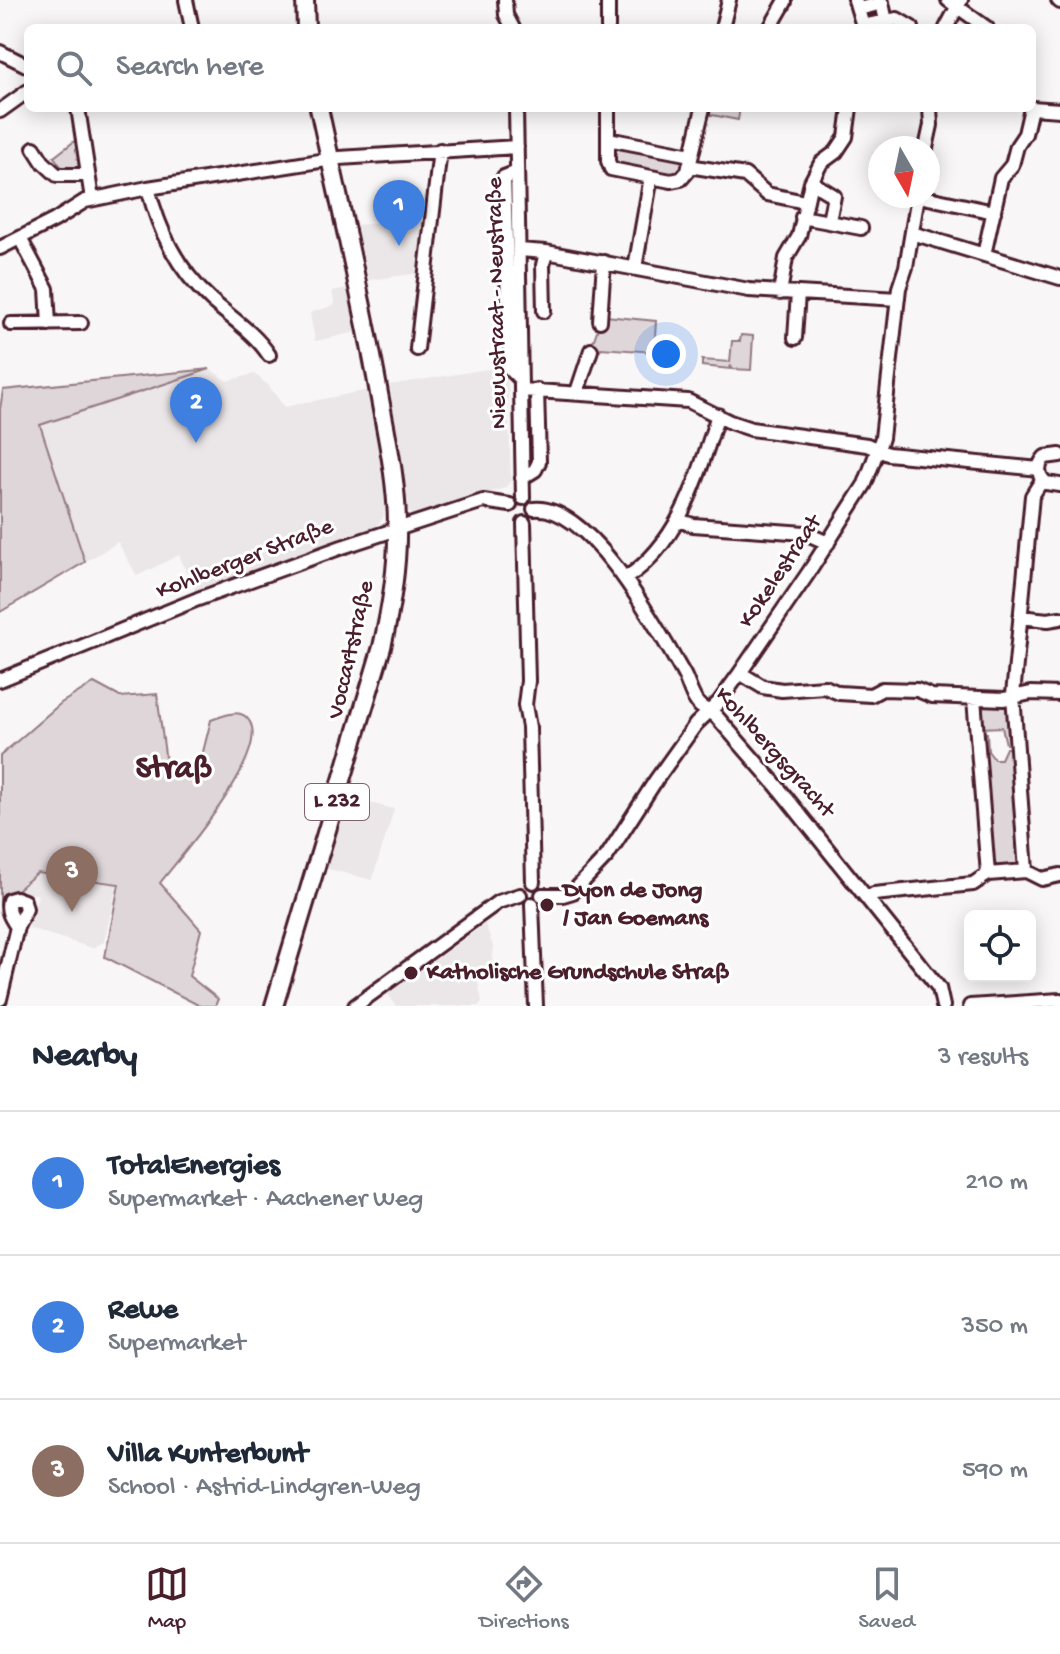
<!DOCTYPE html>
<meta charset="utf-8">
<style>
:root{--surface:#fff;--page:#f6f6f7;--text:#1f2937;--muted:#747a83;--line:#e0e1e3;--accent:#4a1f2b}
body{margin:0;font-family:"Gochi Hand",sans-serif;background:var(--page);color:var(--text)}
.controls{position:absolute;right:24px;bottom:24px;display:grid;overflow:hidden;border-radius:12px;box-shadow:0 4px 20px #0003}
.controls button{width:72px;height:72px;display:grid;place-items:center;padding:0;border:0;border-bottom:2px solid var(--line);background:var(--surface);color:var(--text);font:40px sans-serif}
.compass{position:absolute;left:868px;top:136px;width:72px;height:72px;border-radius:50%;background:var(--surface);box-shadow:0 4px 20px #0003;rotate:171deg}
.you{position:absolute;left:666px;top:354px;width:28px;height:28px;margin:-20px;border:6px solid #fff;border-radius:50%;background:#1a73e8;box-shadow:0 0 0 12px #1a73e833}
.badge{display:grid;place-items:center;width:52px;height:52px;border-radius:50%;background:var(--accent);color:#fff;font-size:26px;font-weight:700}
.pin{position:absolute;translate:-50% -66px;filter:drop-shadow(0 2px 4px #0008)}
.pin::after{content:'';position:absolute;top:42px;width:28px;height:24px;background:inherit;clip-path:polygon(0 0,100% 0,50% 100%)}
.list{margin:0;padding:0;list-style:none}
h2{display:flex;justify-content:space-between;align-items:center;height:104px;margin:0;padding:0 32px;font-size:34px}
h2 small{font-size:26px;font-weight:400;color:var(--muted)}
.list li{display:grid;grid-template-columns:52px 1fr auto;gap:24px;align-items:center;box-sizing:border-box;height:144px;padding:0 32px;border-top:2px solid var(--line)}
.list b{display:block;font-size:30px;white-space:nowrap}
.list p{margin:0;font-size:26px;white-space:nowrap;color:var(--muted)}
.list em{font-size:26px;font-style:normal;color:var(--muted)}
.icon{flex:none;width:44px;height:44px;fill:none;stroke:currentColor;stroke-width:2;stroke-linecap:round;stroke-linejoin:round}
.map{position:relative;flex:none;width:1060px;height:1006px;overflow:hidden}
.search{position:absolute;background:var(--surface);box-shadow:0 4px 20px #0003;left:24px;right:24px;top:24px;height:88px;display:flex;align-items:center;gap:20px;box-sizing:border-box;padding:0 28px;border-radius:12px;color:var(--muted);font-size:30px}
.sheet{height:536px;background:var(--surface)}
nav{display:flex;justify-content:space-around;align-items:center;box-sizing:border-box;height:112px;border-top:2px solid var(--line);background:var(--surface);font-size:22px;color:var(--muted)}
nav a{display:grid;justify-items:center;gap:4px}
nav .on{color:var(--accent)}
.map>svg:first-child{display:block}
</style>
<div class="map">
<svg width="1060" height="1006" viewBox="0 0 1060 1006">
<rect width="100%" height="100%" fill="#f8f6f7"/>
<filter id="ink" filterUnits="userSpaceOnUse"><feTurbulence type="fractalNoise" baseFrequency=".0125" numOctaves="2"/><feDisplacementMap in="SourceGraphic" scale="16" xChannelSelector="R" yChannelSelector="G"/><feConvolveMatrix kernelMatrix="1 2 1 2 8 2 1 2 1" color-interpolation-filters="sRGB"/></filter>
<g filter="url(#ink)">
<path fill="#ebe6e8" d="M425 220 420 273 369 280 355 225Z
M348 288 357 332 315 341 310 313 335 305 332 291Z
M507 366 511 480 505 488 413 516 407 510 390 385Z
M210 369 227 381 254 374 269 386 284 407 369 390 381 454 386 499 383 518 374 529 285 558 196 593 179 555 137 576 118 542 85 562 40 425Z
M348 798 394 809 372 880 325 868Z
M37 874 117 885 104 942 92 948 29 928 38 895 31 893 26 896 17 892Z
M485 924 493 946V967H481L482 977 477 978 482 1002 478 1006H396L388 994Z"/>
<path fill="#ded6d9" stroke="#947a82" stroke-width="2" d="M709 108H740L738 120 707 114Z
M76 140 79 170 66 173 54 157Z
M611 142 687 156 684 170 679 176 613 166Z
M605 316 656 321 654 352 601 348 600 350 591 348 600 322Z
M741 335 753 336 751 370 732 369 731 365 730 369 702 366V360L730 362 732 341H740Z
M210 369 40 425 85 562 0 612V409L3 390Z
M94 683 120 697 157 694 168 777 196 769 203 752 211 720C224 715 242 707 250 722 269 756 181 856 160 883L201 930 189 976 218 999 215 1006H200L105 957 119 884 37 873 0 904V756L61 703Z
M985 705H1003L1007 709 1010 744H1006L1002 727 980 728 979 715H982L981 709Z
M981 733H987L988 751 994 759H1001L1006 748H1012L1021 865 993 869Z"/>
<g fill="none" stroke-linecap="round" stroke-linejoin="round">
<defs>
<path id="minor" d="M186 0 192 28
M505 0 506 15 513 28
M608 0V28
M855 0 863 26 897 19 912 28
M948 0 987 28
M1058 0 1060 2
M859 9 882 3 886 21
M722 28 729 0
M770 28 785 2
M946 28 961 0
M0 52 28 66
M78 108 92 199
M516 108 523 498
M608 108V161L611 169 671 181 681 179 688 171 703 108
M1032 108 1060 110
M0 111 28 91
M608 139 691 155
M34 148 43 162 57 175H88
M926 148 931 125 930 108
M689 166 745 175 767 194 805 202
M517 172 504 177 510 369 520 379
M811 182 834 196 829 221
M148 188C159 231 177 269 211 300 231 318 254 332 269 355
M919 196 994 212
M802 217 861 228
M912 233 1060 278
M20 238 47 289 49 324
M0 248 55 220 85 201 148 188 339 158 517 147
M519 250 546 252 749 290 898 299
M984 255 1001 178 1012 165 1017 146 1025 134 1031 108
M635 268 651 177
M780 293 786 258 799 236 811 182 821 163 836 152 846 137 850 108
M544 311 543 265 546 252
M600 321 604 262
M11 324 81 323
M795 338 798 293
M417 349 440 150
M521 390 688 401 730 422 751 429 867 445 888 454 1039 469
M577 392 591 350
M1060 455 1045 457C1037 466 1037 475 1046 483L1060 485
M522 478 535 470 539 462 537 390
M534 509C591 504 658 630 683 673 689 683 691 698 700 706 705 710 711 712 716 716L776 785 939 988 943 1006
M678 520 693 525 805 533 828 543
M524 523 528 681 525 705 529 727 533 882
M626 578C681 542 698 475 718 415
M1020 617 1048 620 1060 618
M740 673 763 687 782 690 825 687 839 693 871 695 882 689 917 690 932 696 1004 699 1031 693 1060 694
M0 680 198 599 342 547 483 501 510 505
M974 698 988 874
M1026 871 1013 695 1032 496 1042 480
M542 895H563L573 892 607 856 656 780 696 724 719 702 740 673 809 572 865 484 882 438 899 288 906 267 918 196
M868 898 874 894 973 884 988 874 1026 871 1042 879 1060 875
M532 904 536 1006
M0 999 17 927 26 909 24 901 16 898 9 900C6 911 11 918 17 927
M355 1006 498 902 520 895
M970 1006 1060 1000"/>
<path id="major" d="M305 0 306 28
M274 1006 382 647C391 608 398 566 397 526 397 479 386 434 378 388 361 294 339 201 319 108"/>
</defs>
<use href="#minor" stroke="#4a1f2b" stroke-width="18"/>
<use href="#major" stroke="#4a1f2b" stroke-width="22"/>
<use href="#minor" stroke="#fff" stroke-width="12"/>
<use href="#major" stroke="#fff" stroke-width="16"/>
</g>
</g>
<g fill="#4a1f2b" stroke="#fff" stroke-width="3">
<circle cx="547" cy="905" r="8"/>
<circle cx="411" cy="973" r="8"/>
</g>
<g text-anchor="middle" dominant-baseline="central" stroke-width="6" stroke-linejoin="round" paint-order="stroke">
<rect fill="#fff" stroke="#80626b" stroke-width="2" x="305" y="784" width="64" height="36" rx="6"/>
<g font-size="22" font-weight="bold" fill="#4a1f2b">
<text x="337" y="802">L 232</text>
</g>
<g font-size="24" fill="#4a1f2b" stroke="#fff">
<text transform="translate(498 303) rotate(-91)">Nieuwstraat - Neustraße</text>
<text transform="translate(245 560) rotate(-21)">Kohlberger Straße</text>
<text transform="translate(781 572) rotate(-56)">Kokelestraat</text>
<text transform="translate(352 650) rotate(-77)">Voccartstraße</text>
<text transform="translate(774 753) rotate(48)">Kohlbergsgracht</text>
</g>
<g font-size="24" font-weight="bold" fill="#4a1f2b" stroke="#fff" text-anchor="start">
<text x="563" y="891">Dyon de Jong<tspan x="563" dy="28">/ Jan Goemans</tspan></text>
<text x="427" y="973">Katholische Grundschule Straß</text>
</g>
<g font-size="32" font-weight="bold" fill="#4a1f2b" stroke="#fff">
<text x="174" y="770">Straß</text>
</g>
</g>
</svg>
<div class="controls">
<button><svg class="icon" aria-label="locate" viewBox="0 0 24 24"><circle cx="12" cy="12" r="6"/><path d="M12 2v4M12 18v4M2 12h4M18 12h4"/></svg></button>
</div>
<svg class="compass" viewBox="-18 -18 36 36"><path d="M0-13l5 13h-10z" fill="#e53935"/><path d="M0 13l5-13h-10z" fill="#747a83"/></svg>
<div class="you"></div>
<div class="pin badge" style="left:399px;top:246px;background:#3f7fe0">1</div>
<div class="pin badge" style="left:196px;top:443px;background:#3f7fe0">2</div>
<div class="pin badge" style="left:72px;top:912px;background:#8d6e63">3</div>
<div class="search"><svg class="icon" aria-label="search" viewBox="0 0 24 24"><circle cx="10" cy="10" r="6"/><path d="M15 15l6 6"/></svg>Search here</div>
</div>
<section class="sheet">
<h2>Nearby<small>3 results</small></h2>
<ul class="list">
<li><span class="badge" style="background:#3f7fe0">1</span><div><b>TotalEnergies</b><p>Supermarket · Aachener Weg</p></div><em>210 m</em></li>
<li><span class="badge" style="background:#3f7fe0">2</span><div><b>Rewe</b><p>Supermarket</p></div><em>350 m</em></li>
<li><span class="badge" style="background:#8d6e63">3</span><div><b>Villa Kunterbunt</b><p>School · Astrid-Lindgren-Weg</p></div><em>590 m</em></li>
</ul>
</section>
<nav>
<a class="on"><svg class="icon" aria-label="map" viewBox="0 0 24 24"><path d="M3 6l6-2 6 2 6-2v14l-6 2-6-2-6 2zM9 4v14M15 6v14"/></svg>Map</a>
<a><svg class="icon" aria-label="directions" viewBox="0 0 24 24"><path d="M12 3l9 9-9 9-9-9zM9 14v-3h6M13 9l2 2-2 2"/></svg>Directions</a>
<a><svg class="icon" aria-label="saved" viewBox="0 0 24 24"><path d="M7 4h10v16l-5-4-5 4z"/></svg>Saved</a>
</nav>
